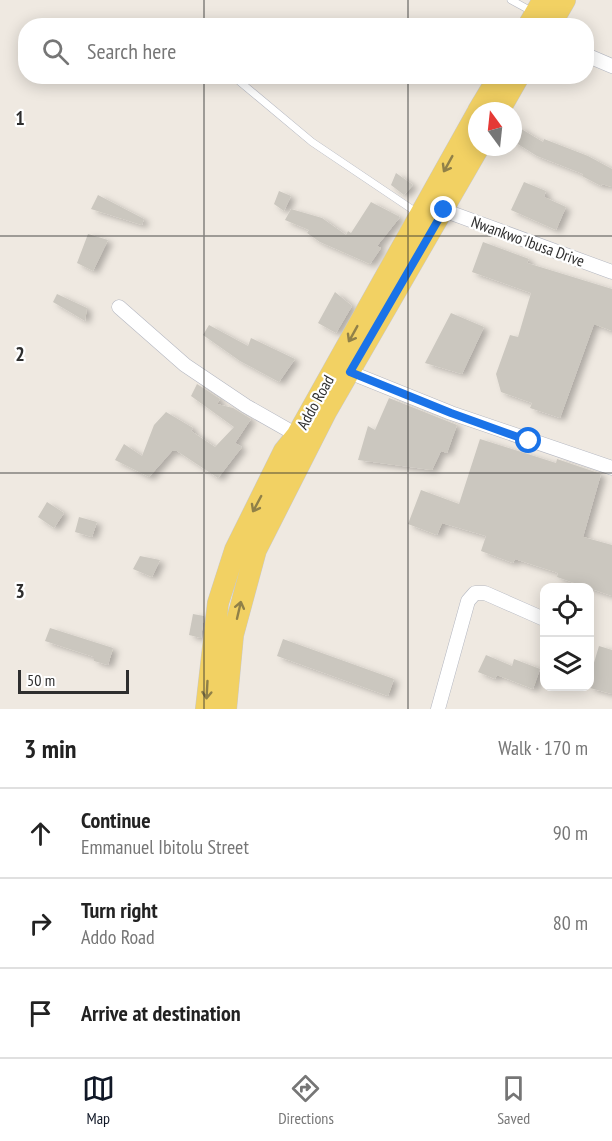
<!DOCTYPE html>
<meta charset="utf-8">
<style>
:root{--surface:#fff;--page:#f2f2f2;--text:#222;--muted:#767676;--line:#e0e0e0;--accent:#111827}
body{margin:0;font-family:"PT Sans Narrow",sans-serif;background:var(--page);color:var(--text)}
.controls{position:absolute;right:18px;bottom:18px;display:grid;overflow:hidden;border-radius:12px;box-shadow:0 3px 15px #0003}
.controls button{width:54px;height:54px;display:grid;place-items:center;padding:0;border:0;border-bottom:2px solid var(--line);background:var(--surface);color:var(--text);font:30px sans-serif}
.compass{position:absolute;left:468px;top:102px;width:54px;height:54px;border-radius:50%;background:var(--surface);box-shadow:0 3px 15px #0003;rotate:345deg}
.scale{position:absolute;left:18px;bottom:15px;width:111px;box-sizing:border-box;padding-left:6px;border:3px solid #2e2e2e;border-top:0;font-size:16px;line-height:21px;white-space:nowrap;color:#2e2e2e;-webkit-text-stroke:4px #fff;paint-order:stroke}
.stop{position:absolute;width:18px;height:18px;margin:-14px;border:4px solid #1a73e8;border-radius:50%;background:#fff}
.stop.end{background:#1a73e8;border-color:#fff;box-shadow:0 2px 6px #0008}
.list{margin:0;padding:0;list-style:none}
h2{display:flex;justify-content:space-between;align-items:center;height:78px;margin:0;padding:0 24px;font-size:26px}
h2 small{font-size:20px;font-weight:400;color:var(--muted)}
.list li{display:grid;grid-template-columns:39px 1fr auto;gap:18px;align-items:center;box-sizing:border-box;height:90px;padding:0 24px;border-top:2px solid var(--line)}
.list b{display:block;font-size:22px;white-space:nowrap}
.list p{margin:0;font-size:20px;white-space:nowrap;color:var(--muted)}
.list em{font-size:20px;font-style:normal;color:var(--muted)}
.icon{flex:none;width:33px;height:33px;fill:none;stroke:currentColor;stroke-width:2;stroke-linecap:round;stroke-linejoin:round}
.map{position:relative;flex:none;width:612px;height:709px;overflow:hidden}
.search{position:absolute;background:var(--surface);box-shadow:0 3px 15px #0003;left:18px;right:18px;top:18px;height:66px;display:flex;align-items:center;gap:15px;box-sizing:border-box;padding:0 21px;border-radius:24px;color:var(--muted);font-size:22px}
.sheet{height:348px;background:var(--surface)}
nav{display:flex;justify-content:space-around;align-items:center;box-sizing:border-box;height:84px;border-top:2px solid var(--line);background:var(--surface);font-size:16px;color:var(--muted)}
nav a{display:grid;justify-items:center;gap:3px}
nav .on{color:var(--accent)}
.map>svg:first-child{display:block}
</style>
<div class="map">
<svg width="612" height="709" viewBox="0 0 612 709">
<defs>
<filter id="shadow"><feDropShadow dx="5" dy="3" stdDeviation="3" flood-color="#0004"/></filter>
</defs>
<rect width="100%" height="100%" fill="#efe9e1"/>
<path fill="#cbc7bf" filter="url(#shadow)" d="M518 127 543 142 544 139 588 156 612 169V187L602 184 601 186 582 176 583 174 537 156 513 141Z
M396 173 413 185 404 195 391 185Z
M524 182 546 191 544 197 566 207 556 230 511 210Z
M279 191 291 196 284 211 274 204Z
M98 195 144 219 142 225 91 209Z
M371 202 400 217 377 246 381 248 370 264 320 242 307 233 309 230 285 220 291 209 322 218 346 235 348 231 351 233Z
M88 234 108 240 93 271 77 263Z
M483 242 529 259 527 263 612 289V331L594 324 560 418 530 408 532 403 501 392 496 374 510 335 518 337 531 293 472 272Z
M335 292 352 306 336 333 318 323Z
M57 294 87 308 85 321 53 302Z
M451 313 484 327 462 374 425 363Z
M209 325 248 346 251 338 295 359 279 382 240 361 203 335Z
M197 384 220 399 217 404 233 408 251 419 235 443 242 447 218 478 177 451H172L149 477 115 460 124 444 142 456 154 425 166 412 193 428 191 431 215 447 234 427 191 396Z
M389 398 457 425 447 453 441 451 432 470 358 460 368 426 375 430Z
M480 439 556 463 557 459 601 474 583 537 612 545V596L557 577 558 573 515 559 513 563 481 551 486 536 442 523 437 535 408 524 421 490 459 504Z
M47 502 64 513 54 528 38 517Z
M79 517 97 522 92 537 75 532Z
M140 556 160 560 152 577 133 569Z
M193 614 204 616 201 638 189 635Z
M50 628 113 648 108 665 94 661V657L45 641Z
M283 639 394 679 388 696 277 656Z
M599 646 612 650V694L590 688V676Z
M486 655 512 666 514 659 540 669 533 689 497 675 495 679 478 672Z"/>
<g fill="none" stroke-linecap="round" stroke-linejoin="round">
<defs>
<path id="service" d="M511 0 533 12
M233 76 312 142 419 214"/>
<path id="minor" d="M586 55 612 66
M443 210 612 272
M119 307 185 365 246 406 297 435
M349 372 451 413 612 468
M438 709 468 601 475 593H485L544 619"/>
<path id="primary" d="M528 26 543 0
M550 26 565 0
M478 111 499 76
M499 111 519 76
M206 709 218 603 235 550 284 451 297 435 477 113
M226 709 233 635 256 550 326 412 479 147"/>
</defs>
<use href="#service" stroke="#b4b7c1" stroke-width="8"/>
<use href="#minor" stroke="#b4b7c1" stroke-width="15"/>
<use href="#primary" stroke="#c9c9c9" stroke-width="22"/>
<use href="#service" stroke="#fff" stroke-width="7"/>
<use href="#minor" stroke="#fff" stroke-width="14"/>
<use href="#primary" stroke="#f2d163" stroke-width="21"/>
</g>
<defs><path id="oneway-shaft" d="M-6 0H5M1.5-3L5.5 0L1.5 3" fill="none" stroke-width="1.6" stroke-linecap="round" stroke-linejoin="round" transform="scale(1.5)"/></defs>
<g stroke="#908048">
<use href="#oneway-shaft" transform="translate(448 164) rotate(119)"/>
<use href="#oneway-shaft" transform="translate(353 334) rotate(119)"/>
<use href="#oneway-shaft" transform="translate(257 504) rotate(118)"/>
<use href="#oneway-shaft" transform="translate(239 610) rotate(-77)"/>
<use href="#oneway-shaft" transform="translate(207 690) rotate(93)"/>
</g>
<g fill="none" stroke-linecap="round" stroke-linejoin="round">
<path stroke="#1a73e8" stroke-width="8" d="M444 210 350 372 451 413 529 441"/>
</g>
<path fill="none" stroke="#2e2e2e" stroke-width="1.5" stroke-opacity="0.55" d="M204 0V26M408 0V26M204 76V709M408 76V709M0 236H612M0 473H612"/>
<g text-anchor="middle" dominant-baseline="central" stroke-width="4.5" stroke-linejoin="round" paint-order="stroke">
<g font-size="16" fill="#2e2e2e" stroke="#fff">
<text transform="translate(528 241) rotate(20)">Nwankwo Ibusa Drive</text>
<text transform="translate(315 402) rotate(-61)">Addo Road</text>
</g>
</g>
<g font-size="20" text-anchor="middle" font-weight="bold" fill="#2e2e2e" stroke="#fff" stroke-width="4.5" stroke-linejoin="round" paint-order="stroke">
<text x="20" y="125">1</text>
<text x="20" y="361">2</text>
<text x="20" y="598">3</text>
</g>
</svg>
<div class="controls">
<button><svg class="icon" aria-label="locate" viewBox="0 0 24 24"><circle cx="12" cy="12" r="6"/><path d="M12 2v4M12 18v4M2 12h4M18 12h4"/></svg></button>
<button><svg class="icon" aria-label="layers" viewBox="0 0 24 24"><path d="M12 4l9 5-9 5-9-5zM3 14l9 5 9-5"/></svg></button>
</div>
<svg class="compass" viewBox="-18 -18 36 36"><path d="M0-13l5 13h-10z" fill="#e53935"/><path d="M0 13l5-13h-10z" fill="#767676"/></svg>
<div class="scale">50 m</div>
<div class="stop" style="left:529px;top:441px"></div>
<div class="stop end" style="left:444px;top:210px"></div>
<div class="search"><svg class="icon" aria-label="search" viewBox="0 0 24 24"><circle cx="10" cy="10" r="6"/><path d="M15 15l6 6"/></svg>Search here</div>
</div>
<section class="sheet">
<h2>3 min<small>Walk · 170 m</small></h2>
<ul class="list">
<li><svg class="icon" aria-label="ahead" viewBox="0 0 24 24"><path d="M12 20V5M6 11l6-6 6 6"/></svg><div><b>Continue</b><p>Emmanuel Ibitolu Street</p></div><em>90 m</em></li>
<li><svg class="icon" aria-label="right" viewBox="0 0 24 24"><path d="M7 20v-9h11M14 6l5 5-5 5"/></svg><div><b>Turn right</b><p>Addo Road</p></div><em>80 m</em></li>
<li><svg class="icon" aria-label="arrive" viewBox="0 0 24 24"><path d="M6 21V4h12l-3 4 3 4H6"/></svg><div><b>Arrive at destination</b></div></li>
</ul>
</section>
<nav>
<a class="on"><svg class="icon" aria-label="map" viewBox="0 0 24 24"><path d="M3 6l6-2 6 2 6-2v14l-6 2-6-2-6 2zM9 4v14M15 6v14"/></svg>Map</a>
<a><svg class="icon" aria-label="directions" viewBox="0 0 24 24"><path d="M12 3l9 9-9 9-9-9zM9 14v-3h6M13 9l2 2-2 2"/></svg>Directions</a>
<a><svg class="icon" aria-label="saved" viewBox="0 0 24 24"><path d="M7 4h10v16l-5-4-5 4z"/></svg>Saved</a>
</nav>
